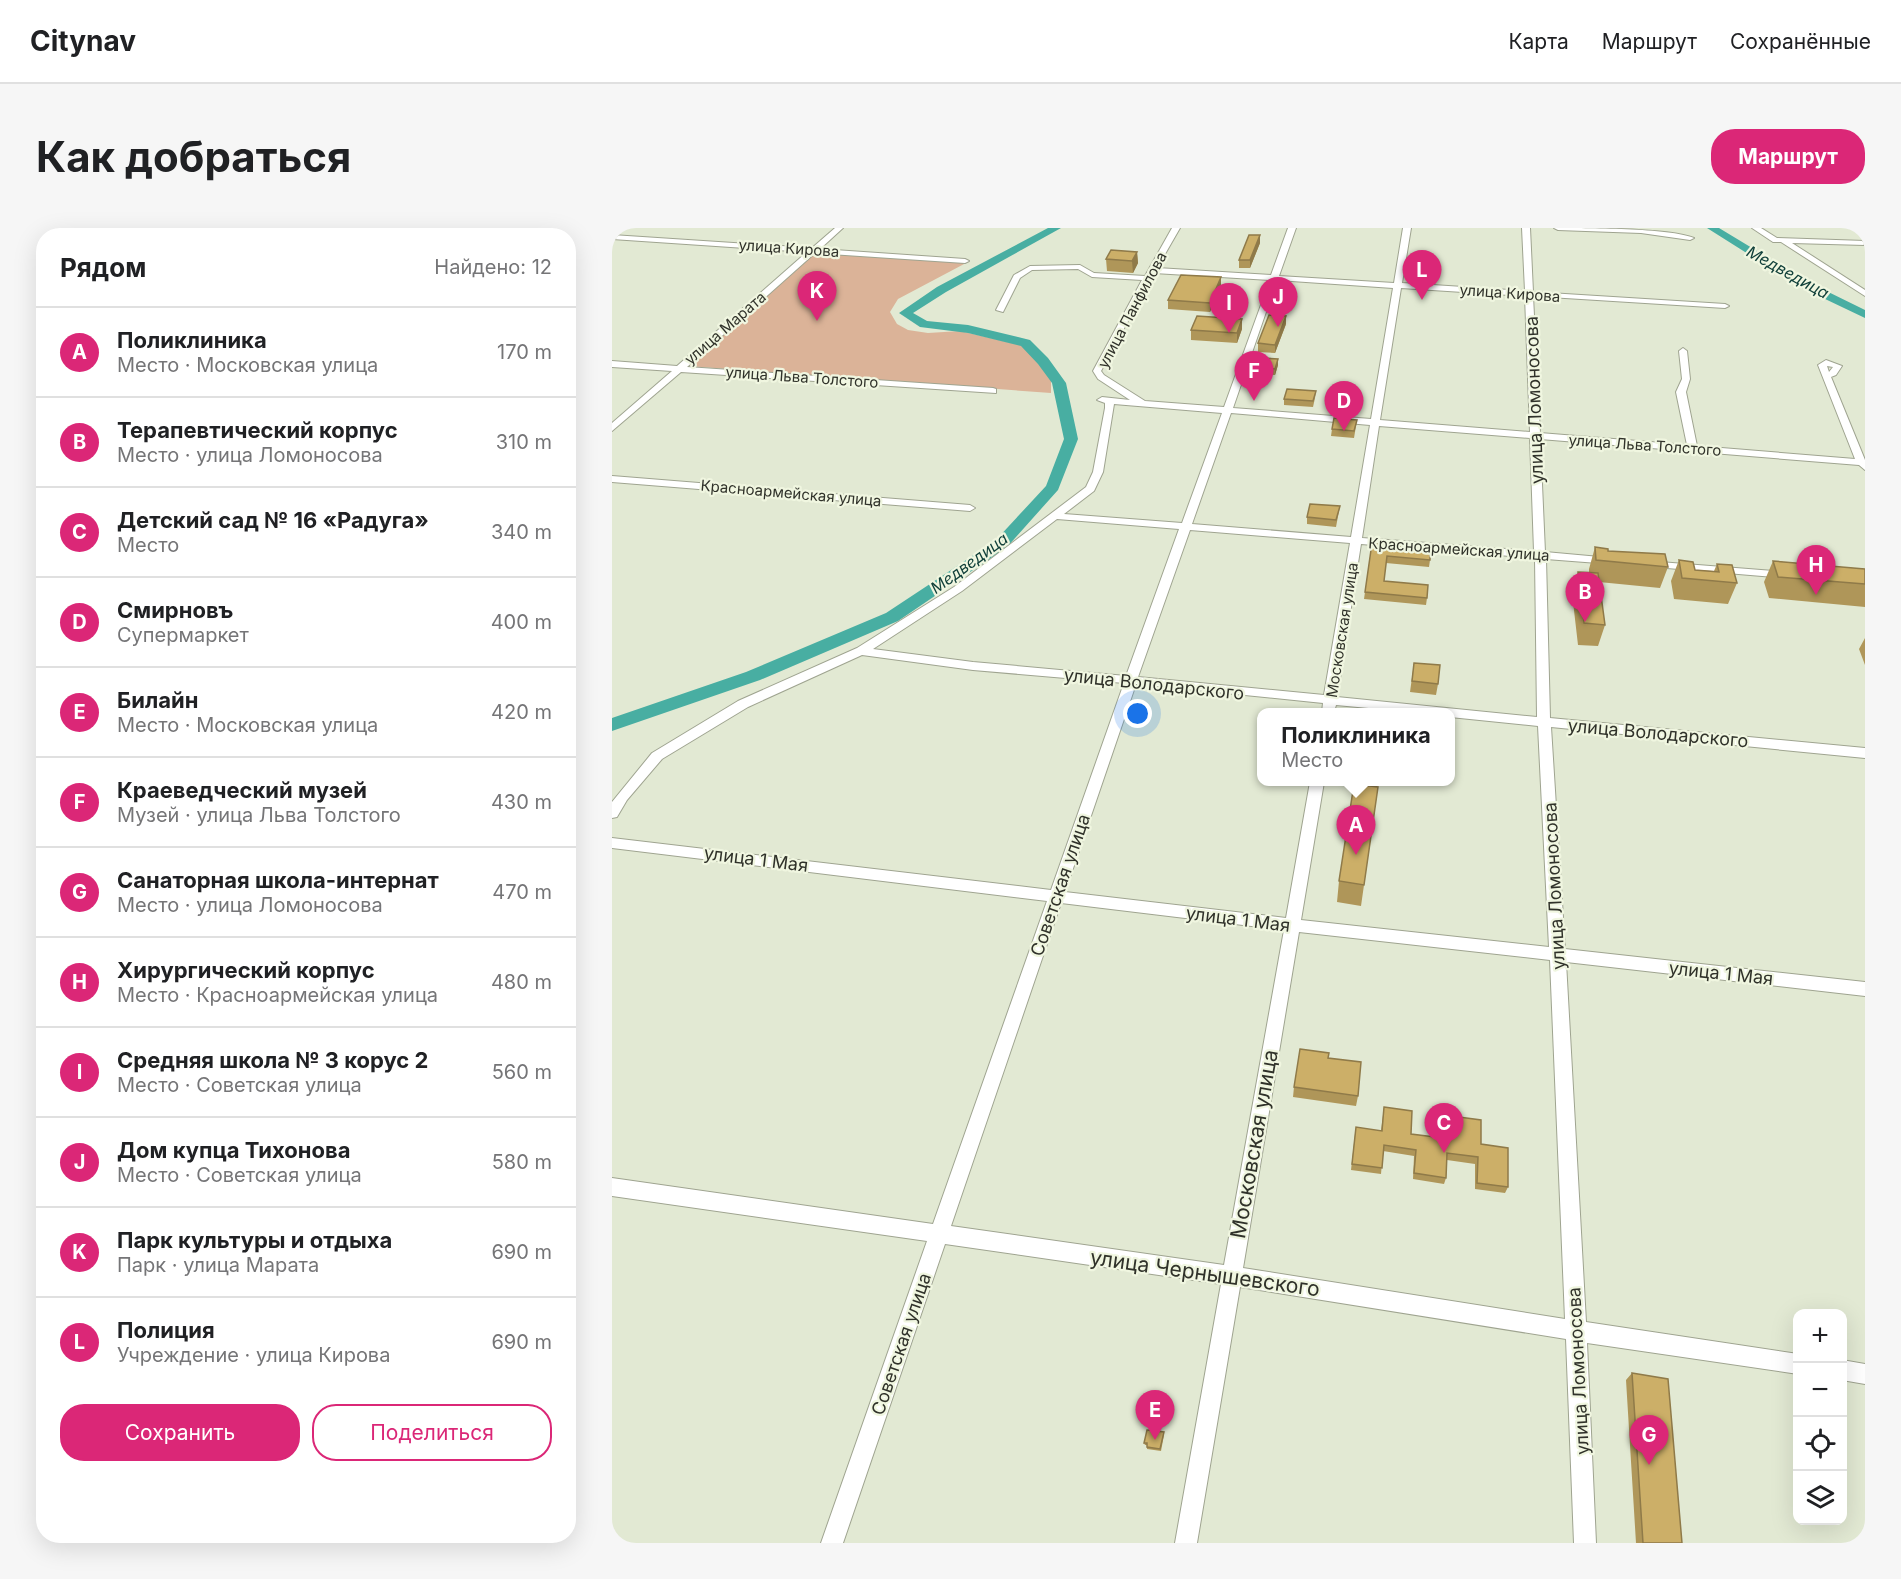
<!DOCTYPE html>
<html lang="ru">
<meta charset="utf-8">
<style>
:root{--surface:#fff;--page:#f6f6f6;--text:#202124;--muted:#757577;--line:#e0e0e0;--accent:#db2777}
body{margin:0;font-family:Inter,sans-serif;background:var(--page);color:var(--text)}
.controls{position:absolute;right:18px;bottom:18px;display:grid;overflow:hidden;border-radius:12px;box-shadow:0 6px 24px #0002}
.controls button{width:54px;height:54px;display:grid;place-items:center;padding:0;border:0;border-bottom:2px solid var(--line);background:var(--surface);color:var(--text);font:30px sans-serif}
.you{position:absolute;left:526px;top:486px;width:21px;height:21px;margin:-15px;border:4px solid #fff;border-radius:50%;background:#1a73e8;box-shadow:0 0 0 9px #1a73e833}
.badge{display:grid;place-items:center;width:39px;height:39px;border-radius:50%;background:var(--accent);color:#fff;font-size:20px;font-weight:700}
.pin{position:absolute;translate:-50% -50px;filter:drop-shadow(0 2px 3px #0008)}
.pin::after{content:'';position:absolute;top:32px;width:21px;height:18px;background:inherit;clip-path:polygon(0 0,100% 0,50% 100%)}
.popup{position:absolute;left:645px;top:480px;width:198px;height:78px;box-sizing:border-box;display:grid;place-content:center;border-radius:12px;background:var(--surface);filter:drop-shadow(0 2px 4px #0005);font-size:20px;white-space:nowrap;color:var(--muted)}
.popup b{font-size:22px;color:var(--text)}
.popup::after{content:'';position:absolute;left:50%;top:100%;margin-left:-12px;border:12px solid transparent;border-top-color:var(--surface)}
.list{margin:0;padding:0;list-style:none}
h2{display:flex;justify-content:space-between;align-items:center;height:78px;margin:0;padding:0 24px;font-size:26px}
h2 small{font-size:20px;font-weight:400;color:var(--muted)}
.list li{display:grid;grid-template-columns:39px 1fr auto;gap:18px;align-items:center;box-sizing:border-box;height:90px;padding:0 24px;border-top:2px solid var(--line)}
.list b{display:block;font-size:22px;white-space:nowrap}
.list p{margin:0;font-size:20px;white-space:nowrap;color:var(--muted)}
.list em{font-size:20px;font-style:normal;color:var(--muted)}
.actions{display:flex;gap:12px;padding:18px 24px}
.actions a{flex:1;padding:14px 0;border:2px solid var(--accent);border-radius:24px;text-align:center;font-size:21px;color:var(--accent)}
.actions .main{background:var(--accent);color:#fff}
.icon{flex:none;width:33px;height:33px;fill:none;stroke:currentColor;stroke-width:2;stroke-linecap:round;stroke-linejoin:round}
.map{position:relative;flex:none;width:1253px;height:1315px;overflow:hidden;border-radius:24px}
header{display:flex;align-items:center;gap:36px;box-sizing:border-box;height:84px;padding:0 30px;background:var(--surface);border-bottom:2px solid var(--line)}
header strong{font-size:28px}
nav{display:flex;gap:33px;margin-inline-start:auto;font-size:21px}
.intro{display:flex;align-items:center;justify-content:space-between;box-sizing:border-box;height:144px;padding:0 36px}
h1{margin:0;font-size:42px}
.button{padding:15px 27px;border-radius:24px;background:var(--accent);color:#fff;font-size:21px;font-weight:700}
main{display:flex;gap:36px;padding:0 36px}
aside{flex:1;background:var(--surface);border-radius:24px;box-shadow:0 6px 24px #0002}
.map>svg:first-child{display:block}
</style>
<header>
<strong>Citynav</strong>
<nav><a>Карта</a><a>Маршрут</a><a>Сохранённые</a></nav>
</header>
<div class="intro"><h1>Как добраться</h1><a class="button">Маршрут</a></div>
<main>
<aside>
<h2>Рядом<small>Найдено: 12</small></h2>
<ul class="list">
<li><span class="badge">A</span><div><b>Поликлиника</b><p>Место · Московская улица</p></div><em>170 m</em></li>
<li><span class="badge">B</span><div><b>Терапевтический корпус</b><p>Место · улица Ломоносова</p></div><em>310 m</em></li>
<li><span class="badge">C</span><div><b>Детский сад № 16 «Радуга»</b><p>Место</p></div><em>340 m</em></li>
<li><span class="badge">D</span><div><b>Смирновъ</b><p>Супермаркет</p></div><em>400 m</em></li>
<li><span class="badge">E</span><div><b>Билайн</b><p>Место · Московская улица</p></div><em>420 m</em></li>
<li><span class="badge">F</span><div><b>Краеведческий музей</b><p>Музей · улица Льва Толстого</p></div><em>430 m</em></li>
<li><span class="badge">G</span><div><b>Санаторная школа-интернат</b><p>Место · улица Ломоносова</p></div><em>470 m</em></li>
<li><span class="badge">H</span><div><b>Хирургический корпус</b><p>Место · Красноармейская улица</p></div><em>480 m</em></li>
<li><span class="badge">I</span><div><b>Средняя школа № 3 корус 2</b><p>Место · Советская улица</p></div><em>560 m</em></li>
<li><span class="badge">J</span><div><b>Дом купца Тихонова</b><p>Место · Советская улица</p></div><em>580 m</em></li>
<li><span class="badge">K</span><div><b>Парк культуры и отдыха</b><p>Парк · улица Марата</p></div><em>690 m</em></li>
<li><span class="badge">L</span><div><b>Полиция</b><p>Учреждение · улица Кирова</p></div><em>690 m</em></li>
</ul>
<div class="actions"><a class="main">Сохранить</a><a>Поделиться</a></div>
</aside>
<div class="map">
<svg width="1253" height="1315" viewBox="0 0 1253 1315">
<rect width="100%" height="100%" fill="#e2e9d3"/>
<path fill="#dbb398" d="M203 22 354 35 286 71 278 84 285 96 296 102 316 105 348 103 412 118 439 151V165L76 138Z"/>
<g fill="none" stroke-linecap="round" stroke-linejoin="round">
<path fill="#48aea2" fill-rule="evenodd" d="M436 0H449L334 64 301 85 315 93 356 97 418 112 436 130 454 155 466 211 446 262 395 319 286 393 148 452 0 503V490L134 444 274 385 383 313 434 258 452 211 440 155 426 136 409 118 356 105 308 99 287 85 325 59Z
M1095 0H1107L1198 55 1253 82V90L1190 60Z"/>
<defs>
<path id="street" d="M223 0H231L208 21 353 31 357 33 353 35 203 25 75 139 381 160 384 161V165L69 144 0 203V195L60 143 0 139V133L65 138 195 24 0 11V7L200 20Z
M560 0H568L545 40 659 47 676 0H684L667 48 782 55 791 0H799L790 55 913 63 910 0H918L921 64 1113 76 1117 78 1113 80 921 68 928 205 1075 217 1064 164 1070 151 1067 123 1071 120 1075 123 1078 151 1074 164 1085 218 1243 231 1206 137 1214 132 1230 138 1224 147 1219 149 1253 232V242L1247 237 928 211 933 324 999 330 1005 333 999 336 934 331 938 490 1253 520V530L939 499 953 721 1253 754V768L954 734 974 1094 1186 1126V1146L975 1115 984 1315H962L954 1111 628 1059 585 1315H563L609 1056 333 1016 231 1315H209L315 1013 0 968V950L321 996 435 673 0 620V610L439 662 512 455 361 442 250 427 136 479 50 531 15 572 5 589 0 590V574L40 525 126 473 245 420 342 359 474 259 481 244 493 180V175L485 172 490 169 518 172 486 151 481 143 530 52 480 49 466 41 420 42 408 50 391 84 384 82 402 47 418 38 468 37 482 45 533 48ZM542 45 658 52 612 179 533 173 492 147 489 143ZM665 52 781 60 759 191 621 180ZM789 60 913 68 918 204 768 192ZM1215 138 1221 139 1217 144ZM502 176 610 185 570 295 452 286 482 263 491 244ZM619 185 758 197 739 309 580 296ZM767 198 918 210 922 323 750 310ZM445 291 567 301 514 448 361 434 261 421 350 363ZM578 302 738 315 712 467 526 449ZM749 316 923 330 925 489 725 469ZM524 456 711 475 710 484H722L724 477 800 484H838V489L926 498 937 719 689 692 712 554H698L674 690 453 664ZM449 675 672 702 612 1037 339 998ZM687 704 938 732 953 1091 631 1040Z
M942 0C973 0 1058 0 1082 10L1078 12 1029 5 946 2Z
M1140 0H1149L1165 10 1253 13V17L1180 15 1253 62V68L1169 14H1161Z
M0 248 358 277 363 280 358 283 0 254Z
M1035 333 1175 344 1181 347 1175 350 1031 338V334Z
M1230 1132 1253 1136V1156L1230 1152Z"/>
</defs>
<use href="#street" stroke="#9fa490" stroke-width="2"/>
<use href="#street" fill="#fff" fill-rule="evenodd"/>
</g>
<path fill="#af9659" d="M648 7V15L638 40H627V32Z
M525 24 526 35 521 45 495 43 494 31Z
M609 58 598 84 556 81V72Z
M630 91V101L625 115 579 112V102Z
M674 96 663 125 646 124V115Z
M666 137 663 147 646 146V139Z
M704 163 703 170 701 179 672 177V171Z
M745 192 742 210 719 208 720 201Z
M728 278 724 299 695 296V289Z
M760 315 818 332 817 339 774 335 772 353 815 370 814 377 752 371Z
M983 319 1056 339 1048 360 987 354 993 397 986 418 966 417 960 365 966 344 977 345V341Z
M1067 332 1083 342 1102 343 1105 336 1125 355 1116 376 1062 371 1059 353Z
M1161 333 1253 341V379L1157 370 1152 354Z
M1253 410V437L1247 421Z
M802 435 826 456 824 467 798 464Z
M766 559 749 678 725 674 727 653Z
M682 859 746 868 744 878 681 869Z
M772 879 799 906 837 911 838 895 840 888 869 916 896 959 893 965 863 961V936L835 932 834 950 832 956 801 951 802 928 771 923 769 946 739 942 743 906 769 903Z
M1020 1145 1070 1315H1024L1014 1152Z
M552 1207 549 1223 535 1221V1217H533L532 1215Z"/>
<path fill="#8f7a49" d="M648 7V15L638 40V32Z
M525 24 526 35 521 45 520 33Z
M609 49V58L598 84V75Z
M674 88V96L663 125V117Z
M630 91V101L625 115V105Z
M666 131V137L663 147V141Z"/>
<path fill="#ccaf68" stroke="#8f7a49" stroke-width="1.5" d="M637 7H648L638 32H627Z
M499 22 525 24 520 33 494 31Z
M569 47 609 49 598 75 556 72Z
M657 87 674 88 663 117 646 115Z
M585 88 630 91 625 105 579 102Z
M650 130 666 131 663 141 646 139Z
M675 161 704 163 701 173 672 171Z
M722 190 745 192 742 203 720 201Z
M698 276 728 278 724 292 695 289Z
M760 315 818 322V332L775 328 772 353 816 357 815 370 753 364Z
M983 319 996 321V323L1053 326 1056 339 984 332Z
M1067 332 1081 334 1083 342 1107 344 1105 336 1120 337 1125 355 1070 350Z
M1161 333 1253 341V356L1166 349Z
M966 344 986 345 993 397 972 395Z
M802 435 828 437 826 456 800 453Z
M742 556 766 559 752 657 727 653Z
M688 821 717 825 716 830 749 834 746 868 682 859Z
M772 879 800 883 799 906 839 911 840 888 869 892V916L896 920V959L865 955 866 929 835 925 834 950 802 945 804 922 772 917 770 940 740 936 744 899 770 903Z
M1020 1145 1056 1151 1070 1315H1031Z
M535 1202 552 1204 548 1221 535 1219V1215H532Z"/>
<g text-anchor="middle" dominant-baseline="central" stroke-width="4.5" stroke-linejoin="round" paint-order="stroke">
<g font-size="15" fill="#30322a" stroke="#f0f6e0">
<text transform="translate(177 20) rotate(4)">улица Кирова</text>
<text transform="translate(898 65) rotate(4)">улица Кирова</text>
<text transform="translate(520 82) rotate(-62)">улица Панфилова</text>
<text transform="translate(113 100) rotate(-41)">улица Марата</text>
<text transform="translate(190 149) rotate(4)">улица Льва Толстого</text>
<text transform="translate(1033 217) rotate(4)">улица Льва Толстого</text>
<text transform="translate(179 265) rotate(5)">Красноармейская улица</text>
<text transform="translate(847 321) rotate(4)">Красноармейская улица</text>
<text transform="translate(730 402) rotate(-81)">Московская улица</text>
</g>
<g font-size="16" font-style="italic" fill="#11403a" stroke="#f0f6e0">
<text transform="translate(1176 44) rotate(29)">Медведица</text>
<text transform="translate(357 335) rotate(-36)">Медведица</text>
</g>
<g font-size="18" fill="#30322a" stroke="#f0f6e0">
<text transform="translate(922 172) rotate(-92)">улица Ломоносова</text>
<text transform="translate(542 456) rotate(6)">улица Володарского</text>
<text transform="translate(1046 505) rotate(5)">улица Володарского</text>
<text transform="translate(144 631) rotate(7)">улица 1 Мая</text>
<text transform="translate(448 657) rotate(-71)">Советская улица</text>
<text transform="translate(942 658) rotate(-93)">улица Ломоносова</text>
<text transform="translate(626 691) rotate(7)">улица 1 Мая</text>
<text transform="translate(1109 745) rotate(6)">улица 1 Мая</text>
<text transform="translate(289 1116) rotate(-71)">Советская улица</text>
<text transform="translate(966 1143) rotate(-93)">улица Ломоносова</text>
</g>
<g font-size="21" fill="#30322a" stroke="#f0f6e0">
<text transform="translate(642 916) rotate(-80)">Московская улица</text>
<text transform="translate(593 1045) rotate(8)">улица Чернышевского</text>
</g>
</g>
</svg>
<div class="controls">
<button>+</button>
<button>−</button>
<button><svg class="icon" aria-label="locate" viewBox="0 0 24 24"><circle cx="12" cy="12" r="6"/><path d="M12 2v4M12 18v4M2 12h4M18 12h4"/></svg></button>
<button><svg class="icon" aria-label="layers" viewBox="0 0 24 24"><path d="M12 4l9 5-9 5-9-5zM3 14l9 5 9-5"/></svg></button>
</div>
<div class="you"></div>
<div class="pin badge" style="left:744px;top:627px">A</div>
<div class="popup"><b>Поликлиника</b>Место</div>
<div class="pin badge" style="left:973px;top:394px">B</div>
<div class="pin badge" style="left:832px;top:925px">C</div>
<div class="pin badge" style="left:732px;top:203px">D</div>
<div class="pin badge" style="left:543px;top:1212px">E</div>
<div class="pin badge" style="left:642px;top:173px">F</div>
<div class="pin badge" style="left:1037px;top:1237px">G</div>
<div class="pin badge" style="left:1204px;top:367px">H</div>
<div class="pin badge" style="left:617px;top:105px">I</div>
<div class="pin badge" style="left:666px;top:99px">J</div>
<div class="pin badge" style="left:205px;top:93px">K</div>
<div class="pin badge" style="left:810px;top:72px">L</div>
</div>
</main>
